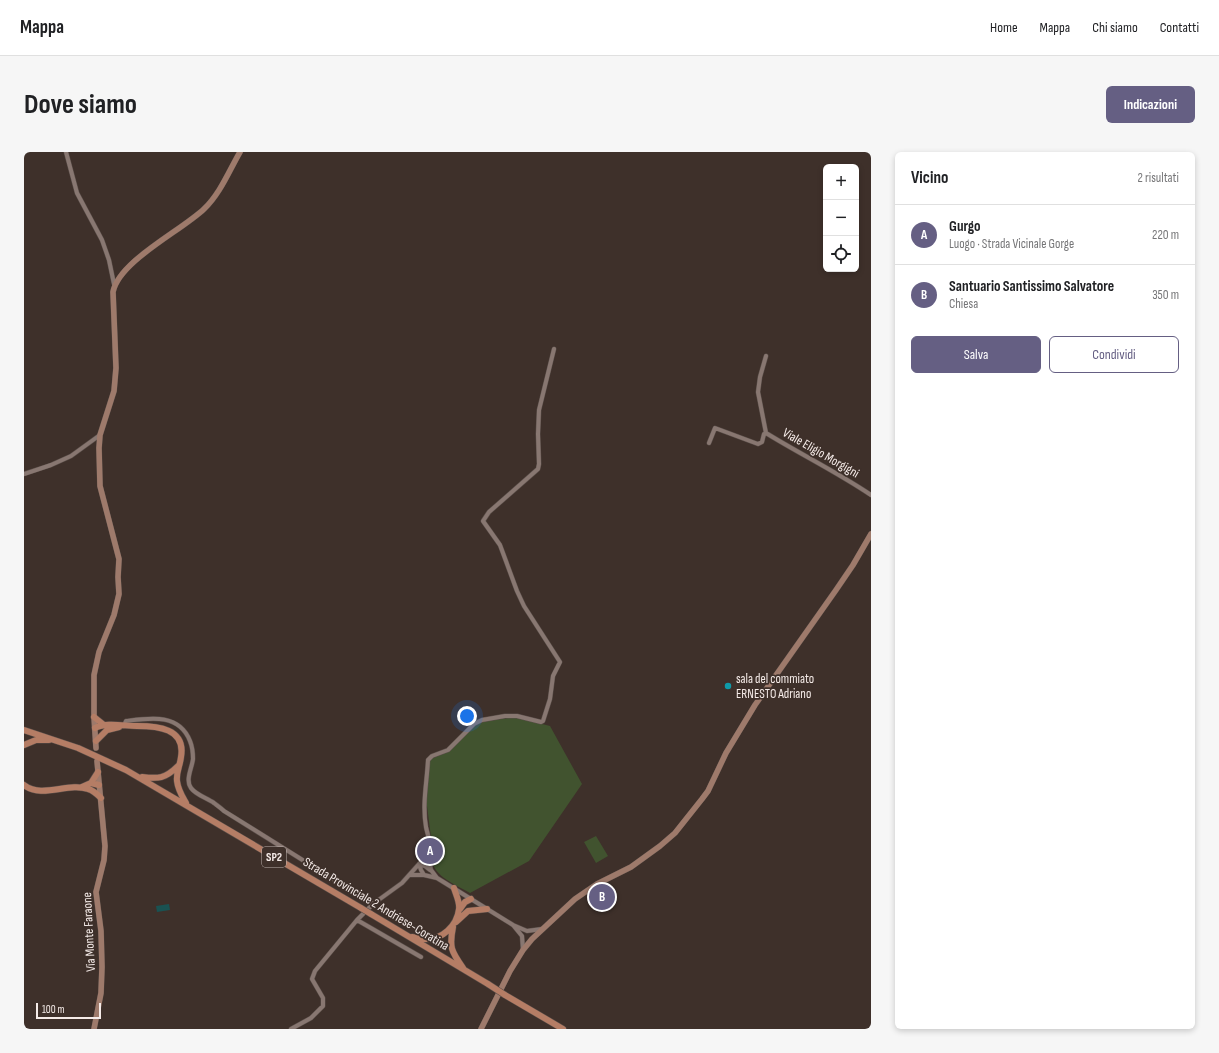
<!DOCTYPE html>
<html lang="it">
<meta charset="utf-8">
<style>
:root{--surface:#fff;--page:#f6f6f6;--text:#202124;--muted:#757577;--line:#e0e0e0;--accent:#655f83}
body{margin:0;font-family:"Sofia Sans Condensed",sans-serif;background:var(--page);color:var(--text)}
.controls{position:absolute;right:12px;top:12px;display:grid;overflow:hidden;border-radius:6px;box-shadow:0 2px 6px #0003}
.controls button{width:36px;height:36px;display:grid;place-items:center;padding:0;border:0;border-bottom:1px solid var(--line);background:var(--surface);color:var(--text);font:20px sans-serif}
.scale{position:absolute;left:12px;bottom:10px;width:65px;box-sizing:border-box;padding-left:4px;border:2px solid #f5ebe8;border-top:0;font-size:11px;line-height:14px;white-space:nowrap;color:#f5ebe8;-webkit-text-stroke:3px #3e302a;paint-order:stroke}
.you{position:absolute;left:443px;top:564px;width:14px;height:14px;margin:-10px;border:3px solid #fff;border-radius:50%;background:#1a73e8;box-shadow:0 0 0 6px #1a73e833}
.badge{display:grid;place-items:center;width:26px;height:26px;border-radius:50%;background:var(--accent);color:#fff;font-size:13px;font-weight:700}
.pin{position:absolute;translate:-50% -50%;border:2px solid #fff;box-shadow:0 1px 4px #0006}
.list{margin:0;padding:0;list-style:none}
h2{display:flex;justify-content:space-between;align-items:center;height:52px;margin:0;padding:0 16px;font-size:17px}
h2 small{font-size:13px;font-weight:400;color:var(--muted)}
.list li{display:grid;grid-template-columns:26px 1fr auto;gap:12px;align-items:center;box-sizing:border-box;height:60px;padding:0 16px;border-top:1px solid var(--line)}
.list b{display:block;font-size:15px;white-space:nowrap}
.list p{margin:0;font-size:13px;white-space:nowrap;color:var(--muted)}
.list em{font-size:13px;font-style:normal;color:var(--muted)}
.actions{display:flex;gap:8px;padding:12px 16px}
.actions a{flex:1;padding:9px 0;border:1px solid var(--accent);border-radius:6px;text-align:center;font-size:14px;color:var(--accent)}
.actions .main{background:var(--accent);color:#fff}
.icon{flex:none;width:22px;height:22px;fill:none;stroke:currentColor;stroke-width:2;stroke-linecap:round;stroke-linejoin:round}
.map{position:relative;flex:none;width:847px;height:877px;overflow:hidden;border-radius:6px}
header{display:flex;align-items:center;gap:24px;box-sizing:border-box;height:56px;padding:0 20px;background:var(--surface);border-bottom:1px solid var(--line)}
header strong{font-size:19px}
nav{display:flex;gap:22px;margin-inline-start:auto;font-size:14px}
.intro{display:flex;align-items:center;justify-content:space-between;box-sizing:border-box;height:96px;padding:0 24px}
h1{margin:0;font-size:28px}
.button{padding:10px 18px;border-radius:6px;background:var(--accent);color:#fff;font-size:14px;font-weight:700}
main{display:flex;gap:24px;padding:0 24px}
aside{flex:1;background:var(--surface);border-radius:6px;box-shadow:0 2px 6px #0003}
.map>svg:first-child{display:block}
</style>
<header>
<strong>Mappa</strong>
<nav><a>Home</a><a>Mappa</a><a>Chi siamo</a><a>Contatti</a></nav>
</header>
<div class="intro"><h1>Dove siamo</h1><a class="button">Indicazioni</a></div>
<main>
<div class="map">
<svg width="847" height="877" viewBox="0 0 847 877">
<rect width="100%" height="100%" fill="#3e302a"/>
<path fill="#41532f" d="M491 565 526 574 558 632 505 709 446 741C426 730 401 721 408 693L402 646 405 609 409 606 426 599 451 573 458 570Z
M572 684 584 704 572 711 560 690Z"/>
<path fill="#1a5252" d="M145 752 146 758 133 760 132 754Z"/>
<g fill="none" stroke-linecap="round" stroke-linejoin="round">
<defs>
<path id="street" d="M42 0 53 41 78 88 85 108 90 132
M742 204 736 225 734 240 742 281C776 302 813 320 847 343
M685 291 691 276 734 292 738 290 740 282 742 281
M0 322 27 313 47 304 76 283
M100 574 102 569C126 566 155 561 166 589 168 594 169 601 169 607 168 616 161 628 167 636 172 643 183 646 190 651 194 654 197 656 200 659L349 752
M404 702 407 718 413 726 489 773 503 779 518 777
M395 712 401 714 406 718
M395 712 397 718 400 723
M386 723H400L413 726
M333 768 397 805
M489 773 498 784 499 798
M267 877 287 866 299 854V846L288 827 291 819 333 768 349 752 378 731 404 702C408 692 404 685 402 675 398 652 403 630 404 608L408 604 424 598 450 572 458 568 481 564H493L517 570 519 569 526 547 529 524 536 510 500 454 493 439 476 393 459 369 465 360 514 317 515 312 514 282 515 258 530 197"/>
<path id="secondary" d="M72 596 70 565V523L75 500 90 463 95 442 94 425 95 407 76 334 75 296 76 283 90 239 92 216 89 140C95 109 157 79 180 57 196 42 205 19 216 0
M70 877 77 841 78 815 77 779 72 740 80 708 81 694 73 609
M457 877 486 819 499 798 508 787 551 747 573 732 607 715 636 694 651 681 678 647 684 639 702 601 731 553 812 438 829 413 847 382"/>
<path id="primary" d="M70 565 80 573
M71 576C82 570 100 574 113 574 133 574 162 576 157 605 156 614 152 620 153 629 154 638 158 644 162 651
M0 578 54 596 102 618 337 756
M72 589 83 578 95 575
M0 593 12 588H25
M118 625C134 627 141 627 154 614
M67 631 74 620
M0 633C18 647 44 630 64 637 69 638 73 642 77 646
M58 635 67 631 75 633
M436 757 441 750 447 747
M347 762 464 832
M432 770 444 759 463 757
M429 775C425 795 427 799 439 816
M388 785C392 786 396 787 401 787 418 788 433 774 435 757 436 750 432 743 430 736
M481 843 539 877"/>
</defs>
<use href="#street" stroke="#5b4f4a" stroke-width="5"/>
<use href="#secondary" stroke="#5b4f4a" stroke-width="6"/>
<use href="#primary" stroke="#5b4f4a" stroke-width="7"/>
<use href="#street" stroke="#887771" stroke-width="4"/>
<use href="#secondary" stroke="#9e7a6b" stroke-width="5.5"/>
<use href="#primary" stroke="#b57d65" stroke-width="6"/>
<defs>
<path id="primary-bridge" d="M337 756 347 762
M464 832 481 843"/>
</defs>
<use href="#primary-bridge" stroke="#5b4f4a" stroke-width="7" stroke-linecap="butt"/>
<use href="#primary-bridge" stroke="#b57d65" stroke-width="6"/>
</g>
<circle fill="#0f9aa8" stroke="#3e302a" stroke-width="1.5" cx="704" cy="534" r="4"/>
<g text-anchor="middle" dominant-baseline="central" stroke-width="3.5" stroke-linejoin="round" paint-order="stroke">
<rect fill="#3e302a" stroke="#beb3af" stroke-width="1" x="238" y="695" width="24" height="20" rx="3"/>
<g font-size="12" font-weight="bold" fill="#f5ebe8">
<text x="250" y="705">SP2</text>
</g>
<g font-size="13" fill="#f5ebe8" stroke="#3e302a">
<text transform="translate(797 301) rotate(30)">Viale Eligio Morgigni</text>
<text transform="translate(352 752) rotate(31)">Strada Provinciale 2 Andriese-Coratina</text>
<text transform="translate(65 780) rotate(-93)">Via Monte Faraone</text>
</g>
<g font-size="13" fill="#f5ebe8" stroke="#3e302a" text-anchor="start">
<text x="712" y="527">sala del commiato<tspan x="712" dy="15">ERNESTO Adriano</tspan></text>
</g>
</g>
</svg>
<div class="controls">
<button>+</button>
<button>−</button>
<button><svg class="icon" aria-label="locate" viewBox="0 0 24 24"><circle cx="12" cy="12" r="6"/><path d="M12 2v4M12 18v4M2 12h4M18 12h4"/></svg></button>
</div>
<div class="scale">100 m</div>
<div class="you"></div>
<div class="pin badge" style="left:406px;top:699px">A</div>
<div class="pin badge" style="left:578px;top:745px">B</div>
</div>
<aside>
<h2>Vicino<small>2 risultati</small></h2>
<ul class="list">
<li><span class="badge">A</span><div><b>Gurgo</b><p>Luogo · Strada Vicinale Gorge</p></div><em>220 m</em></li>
<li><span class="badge">B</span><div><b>Santuario Santissimo Salvatore</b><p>Chiesa</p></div><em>350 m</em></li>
</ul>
<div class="actions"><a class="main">Salva</a><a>Condividi</a></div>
</aside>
</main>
